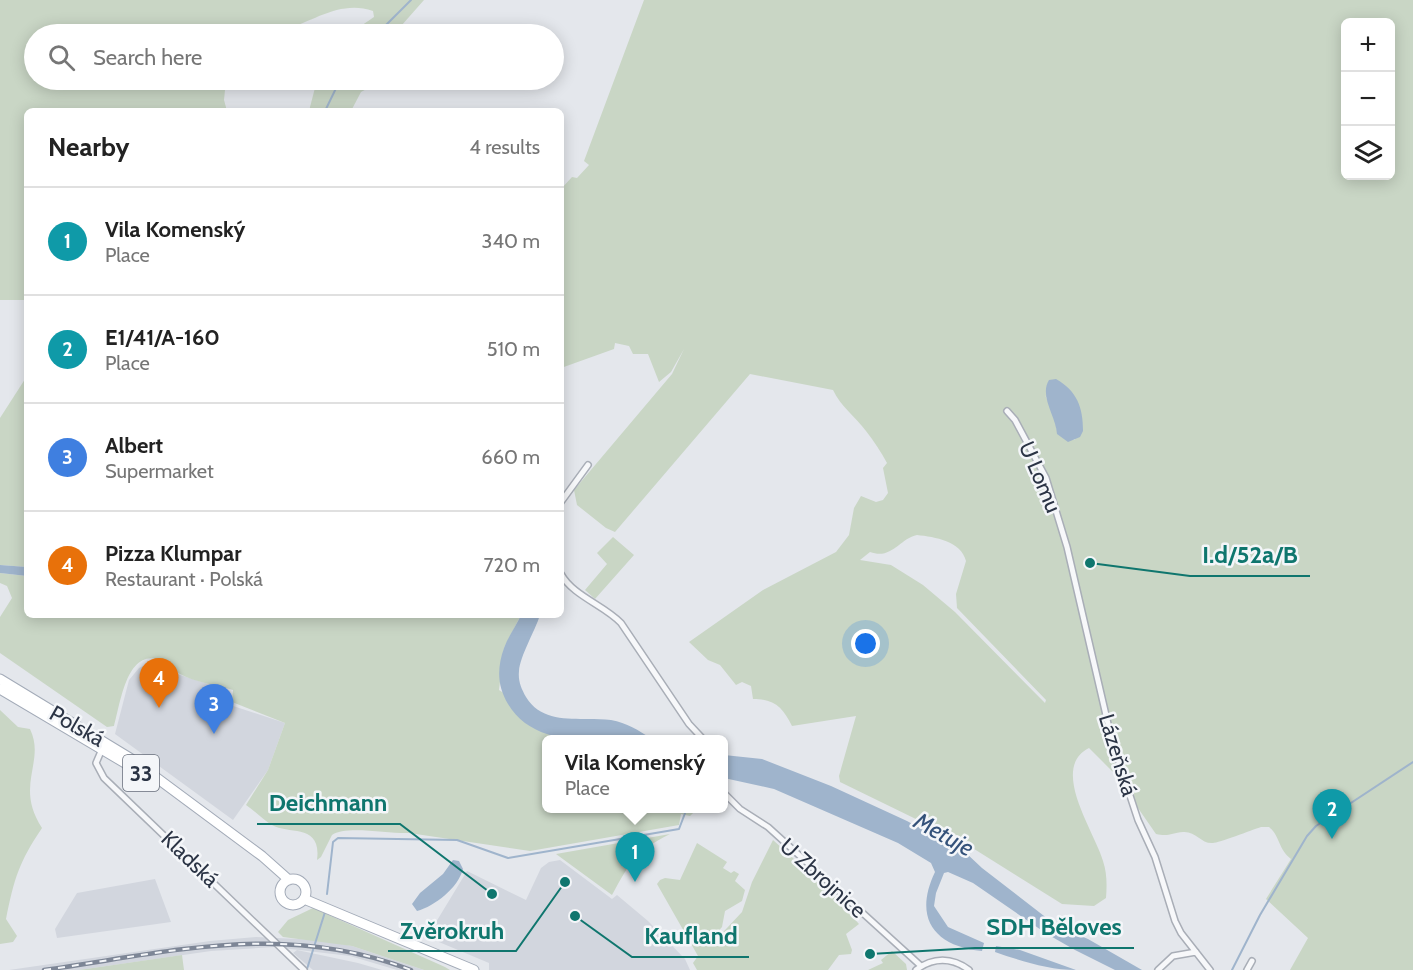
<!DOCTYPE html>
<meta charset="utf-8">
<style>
:root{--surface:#fff;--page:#f2f2f2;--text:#222;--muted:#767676;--line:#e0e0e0;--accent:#b45309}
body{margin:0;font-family:Cabin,sans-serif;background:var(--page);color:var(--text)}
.controls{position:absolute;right:18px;top:18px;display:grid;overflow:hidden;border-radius:9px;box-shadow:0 3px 15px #0003}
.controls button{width:54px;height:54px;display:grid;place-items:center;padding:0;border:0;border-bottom:2px solid var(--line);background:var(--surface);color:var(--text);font:30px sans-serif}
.you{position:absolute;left:866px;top:644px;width:21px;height:21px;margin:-15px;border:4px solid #fff;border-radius:50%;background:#1a73e8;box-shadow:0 0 0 9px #1a73e833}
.badge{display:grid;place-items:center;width:39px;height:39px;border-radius:50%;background:var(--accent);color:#fff;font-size:20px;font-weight:700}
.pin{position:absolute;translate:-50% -50px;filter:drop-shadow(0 2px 3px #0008)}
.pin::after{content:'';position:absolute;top:32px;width:21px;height:18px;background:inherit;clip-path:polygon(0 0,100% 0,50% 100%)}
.popup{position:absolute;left:542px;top:735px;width:186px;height:78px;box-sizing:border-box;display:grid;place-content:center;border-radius:9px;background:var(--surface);filter:drop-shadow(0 2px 4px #0005);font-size:20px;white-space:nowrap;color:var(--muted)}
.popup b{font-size:22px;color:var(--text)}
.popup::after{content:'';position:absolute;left:50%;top:100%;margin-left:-12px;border:12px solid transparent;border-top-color:var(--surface)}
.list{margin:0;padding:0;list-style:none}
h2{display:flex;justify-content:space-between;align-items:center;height:78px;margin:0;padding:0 24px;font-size:26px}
h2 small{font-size:20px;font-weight:400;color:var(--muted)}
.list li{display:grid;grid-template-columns:39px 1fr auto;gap:18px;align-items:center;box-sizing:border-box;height:108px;padding:0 24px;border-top:2px solid var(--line)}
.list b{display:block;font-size:22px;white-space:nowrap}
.list p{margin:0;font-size:20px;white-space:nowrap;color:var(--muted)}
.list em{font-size:20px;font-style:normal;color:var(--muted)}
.icon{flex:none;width:33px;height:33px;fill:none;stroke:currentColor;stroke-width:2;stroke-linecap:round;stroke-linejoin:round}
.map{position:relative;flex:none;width:1413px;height:970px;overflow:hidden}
.search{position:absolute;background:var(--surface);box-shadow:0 3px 15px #0003;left:24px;top:24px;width:540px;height:66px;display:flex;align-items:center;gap:15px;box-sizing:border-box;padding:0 21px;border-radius:33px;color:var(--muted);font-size:22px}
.panel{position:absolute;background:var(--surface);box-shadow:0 3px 15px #0003;left:24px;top:108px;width:540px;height:510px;border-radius:9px}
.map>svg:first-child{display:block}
</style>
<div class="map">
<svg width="1413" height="970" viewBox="0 0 1413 970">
<rect width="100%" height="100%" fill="#e4e7ec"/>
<path fill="#d2d6de" d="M152 662 159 664 171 672 230 691 227 704 285 723 268 770 233 820 115 734 129 680 139 668Z
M560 860 612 899 617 895 648 921 685 959 690 970H489V963L427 937 467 871 526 900 541 868 549 862Z
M155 879 171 922 57 938 55 929 77 893Z
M256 937 320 940 352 946 424 970H397L350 956 274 947 211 951 79 970H9L210 941Z
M297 950 358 963 382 970H313L293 953Z"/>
<path fill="#c9d6c5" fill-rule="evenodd" d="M0 0H424L394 34H349L374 17 373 11C341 0 316 20 284 30 271 34 252 24 244 34H34V80H226L224 100 227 111H27V300H0Z
M644 0H1413V970H1290L1308 938 1266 899 1291 859C1278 849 1280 836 1269 827H1261C1252 830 1218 843 1213 843 1201 844 1196 831 1183 832 1172 833 1168 837 1156 834L1113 772 1089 748C1049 768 1095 832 1103 861 1107 873 1107 885 1106 898L1094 906 1062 904 963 842 840 782 839 776 856 716 792 726C783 708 775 699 753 699L751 686 742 682 736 685 720 665 708 660 689 642 763 590 836 552 849 535 854 508 861 496 876 502 883 500 888 493 883 468 887 463C881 452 874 441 866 431 855 416 841 407 833 390L750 374 615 532 606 528 577 505 574 490 672 374 684 349 671 372 659 382 648 354H633L629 346 615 343 614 349 561 368V189L572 177 577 178 589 165 584 161ZM1346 22H1390V176H1346ZM1045 395 1075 440 1058 434 1052 409ZM917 535C935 537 961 541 966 561L956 594 957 608 1046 700 1045 703 955 612 923 585 891 565 860 560 870 552C892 560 899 539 917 535Z
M317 80H383L361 92 351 111H309Z
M27 376V567L0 565V418Z
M613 537 634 555 595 599 585 590 607 564 597 553Z
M0 573 27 576V615H521L504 648 499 690 574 738 587 739 546 740V808L697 809 690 816 681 814 679 825 530 851 409 833C390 834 345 825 332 835L321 857 317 860C322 823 289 835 272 825 263 820 255 811 246 805L268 770 285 723 232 702 233 690C217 685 194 682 180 674 174 670 172 665 165 662 127 643 121 702 114 726L107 727 0 653V617L12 598 7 586 0 583Z
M0 710 18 727 30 729C46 762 14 785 42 828 19 862 14 879 6 919L17 936 13 942 0 944Z
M670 834C634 852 631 861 612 895L556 854Z
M773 840 827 889 859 924 846 934 852 950 851 954 839 955 828 970H697L693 963 698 956 657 884 660 880 665 878 680 880 697 843 727 862 723 868 731 873 734 871 739 874 735 881 745 890 742 901 725 911 722 927 708 943 711 945 742 912 752 882Z
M313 908 445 967 450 970H424L352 946 283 937 278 932 288 920Z
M892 951 906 964 907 970H868L883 963 881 960Z
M182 955 184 970H79Z"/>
<path fill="#9fb4cc" d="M1056 379C1077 391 1083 407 1083 431L1080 437 1068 442 1057 434C1056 416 1039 396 1049 380Z
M0 565 27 567V576L0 573Z
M521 615H540C535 631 520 656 519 671 518 681 521 688 526 697 544 727 582 716 611 720 627 723 638 730 652 739 605 740 536 751 508 704 497 686 497 668 504 648 508 637 516 626 521 615Z
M724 755 762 759 831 786 907 821 966 853 982 868 1057 926 1088 939 1142 970H1115L1075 950 1047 934 973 883 948 872 944 873 936 893 934 906 948 927 984 943 982 951C934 946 913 918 935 872L931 863 898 843 774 789 724 778Z
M453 860 459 861 463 869C458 888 435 906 417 911L412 904 420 893 443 874Z
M996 946 1020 950 1076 970C1049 970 1021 961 995 952Z"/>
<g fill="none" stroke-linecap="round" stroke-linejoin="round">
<path stroke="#9fb4cc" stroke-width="2" d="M377 34 411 0
M325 111 340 80
M327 894 333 842 338 838 457 840 508 858 679 829 687 808
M307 969 325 912
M1232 970 1260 915 1307 836 1316 826 1413 762"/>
<defs>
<path id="minor" d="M1007 411 1015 420 1046 478 1067 547 1112 741 1138 820 1155 857 1175 921 1181 933 1210 970
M561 502 588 465
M561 574C573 596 604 605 621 623L689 724 704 740
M102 749 96 763 104 778 304 970
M724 793 740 809 768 827 921 966
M916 970C933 957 952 957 969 970
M1158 970 1173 956 1196 952
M1247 970 1252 961"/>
<path id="primary" d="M0 679 130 758 262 856 289 880
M0 689 140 772
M280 892a13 13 0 1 1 26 0a13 13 0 1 1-26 0Z
M304 899 474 970"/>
</defs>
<use href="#minor" stroke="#a9aeb7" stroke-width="8"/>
<use href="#primary" stroke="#a3abb8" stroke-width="11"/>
<use href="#minor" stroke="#f7f8fa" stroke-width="5"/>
<use href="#primary" stroke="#fff" stroke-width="9"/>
<defs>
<path id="rail" d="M44 970C173 952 284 921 411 970"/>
</defs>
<use href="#rail" stroke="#7d8696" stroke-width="4.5"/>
<use href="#rail" stroke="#f4f6f9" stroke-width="2" stroke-dasharray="7" stroke-linecap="butt"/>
</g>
<g text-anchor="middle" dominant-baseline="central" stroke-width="5" stroke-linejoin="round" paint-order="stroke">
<rect fill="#f4f6f9" stroke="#676e7b" stroke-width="1.5" x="123" y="755" width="36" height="36" rx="4.5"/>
<g font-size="21" font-weight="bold" fill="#2b3445">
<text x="141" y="773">33</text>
</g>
<g font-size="22" fill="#2b3445" stroke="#f4f6f9">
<text transform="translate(1040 477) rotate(67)">U Lomu</text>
<text transform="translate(77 726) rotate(30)">Polská</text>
<text transform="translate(1118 755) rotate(73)">Lázeňská</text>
<text transform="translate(190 859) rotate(44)">Kladská</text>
<text transform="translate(823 878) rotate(42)">U Zbrojnice</text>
</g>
<g font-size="24" font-style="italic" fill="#34527a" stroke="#f4f6f9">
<text transform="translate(944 834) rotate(29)">Metuje</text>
</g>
</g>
<path fill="none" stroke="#0f766e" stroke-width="2" d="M1090 563L1190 576H1310M492 894L400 824H257M870 954L975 948H1134M565 882L516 951H388M575 916L632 957H749"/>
<g fill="#0f766e" stroke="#f4f6f9" stroke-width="2">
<circle cx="1090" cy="563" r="6"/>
<circle cx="492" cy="894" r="6"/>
<circle cx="870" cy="954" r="6"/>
<circle cx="565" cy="882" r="6"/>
<circle cx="575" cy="916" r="6"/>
</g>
<g font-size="24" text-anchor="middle" font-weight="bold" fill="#0f766e" stroke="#f4f6f9" stroke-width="5" stroke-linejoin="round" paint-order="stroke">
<text x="1250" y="563">I.d/52a/B</text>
<text x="328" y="811">Deichmann</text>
<text x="1054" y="935">SDH Běloves</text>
<text x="452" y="939">Zvěrokruh</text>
<text x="691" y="944">Kaufland</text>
</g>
</svg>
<div class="controls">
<button>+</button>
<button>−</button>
<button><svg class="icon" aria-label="layers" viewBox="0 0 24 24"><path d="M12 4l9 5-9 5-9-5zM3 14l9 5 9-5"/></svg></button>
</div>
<div class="you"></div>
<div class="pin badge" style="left:635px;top:882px;background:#0f9aa8">1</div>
<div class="popup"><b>Vila Komenský</b>Place</div>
<div class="pin badge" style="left:1332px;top:839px;background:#0f9aa8">2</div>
<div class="pin badge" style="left:214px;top:734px;background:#3f7fe0">3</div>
<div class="pin badge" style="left:159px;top:708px;background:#e8710a">4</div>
<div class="search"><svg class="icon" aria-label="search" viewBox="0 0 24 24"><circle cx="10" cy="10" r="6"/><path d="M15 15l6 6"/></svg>Search here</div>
<section class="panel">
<h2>Nearby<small>4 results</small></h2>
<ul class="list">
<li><span class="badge" style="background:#0f9aa8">1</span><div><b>Vila Komenský</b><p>Place</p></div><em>340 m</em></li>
<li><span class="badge" style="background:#0f9aa8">2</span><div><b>E1/41/A-160</b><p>Place</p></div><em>510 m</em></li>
<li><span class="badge" style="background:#3f7fe0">3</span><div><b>Albert</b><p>Supermarket</p></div><em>660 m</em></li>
<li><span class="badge" style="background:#e8710a">4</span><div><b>Pizza Klumpar</b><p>Restaurant · Polská</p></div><em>720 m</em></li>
</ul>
</section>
</div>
